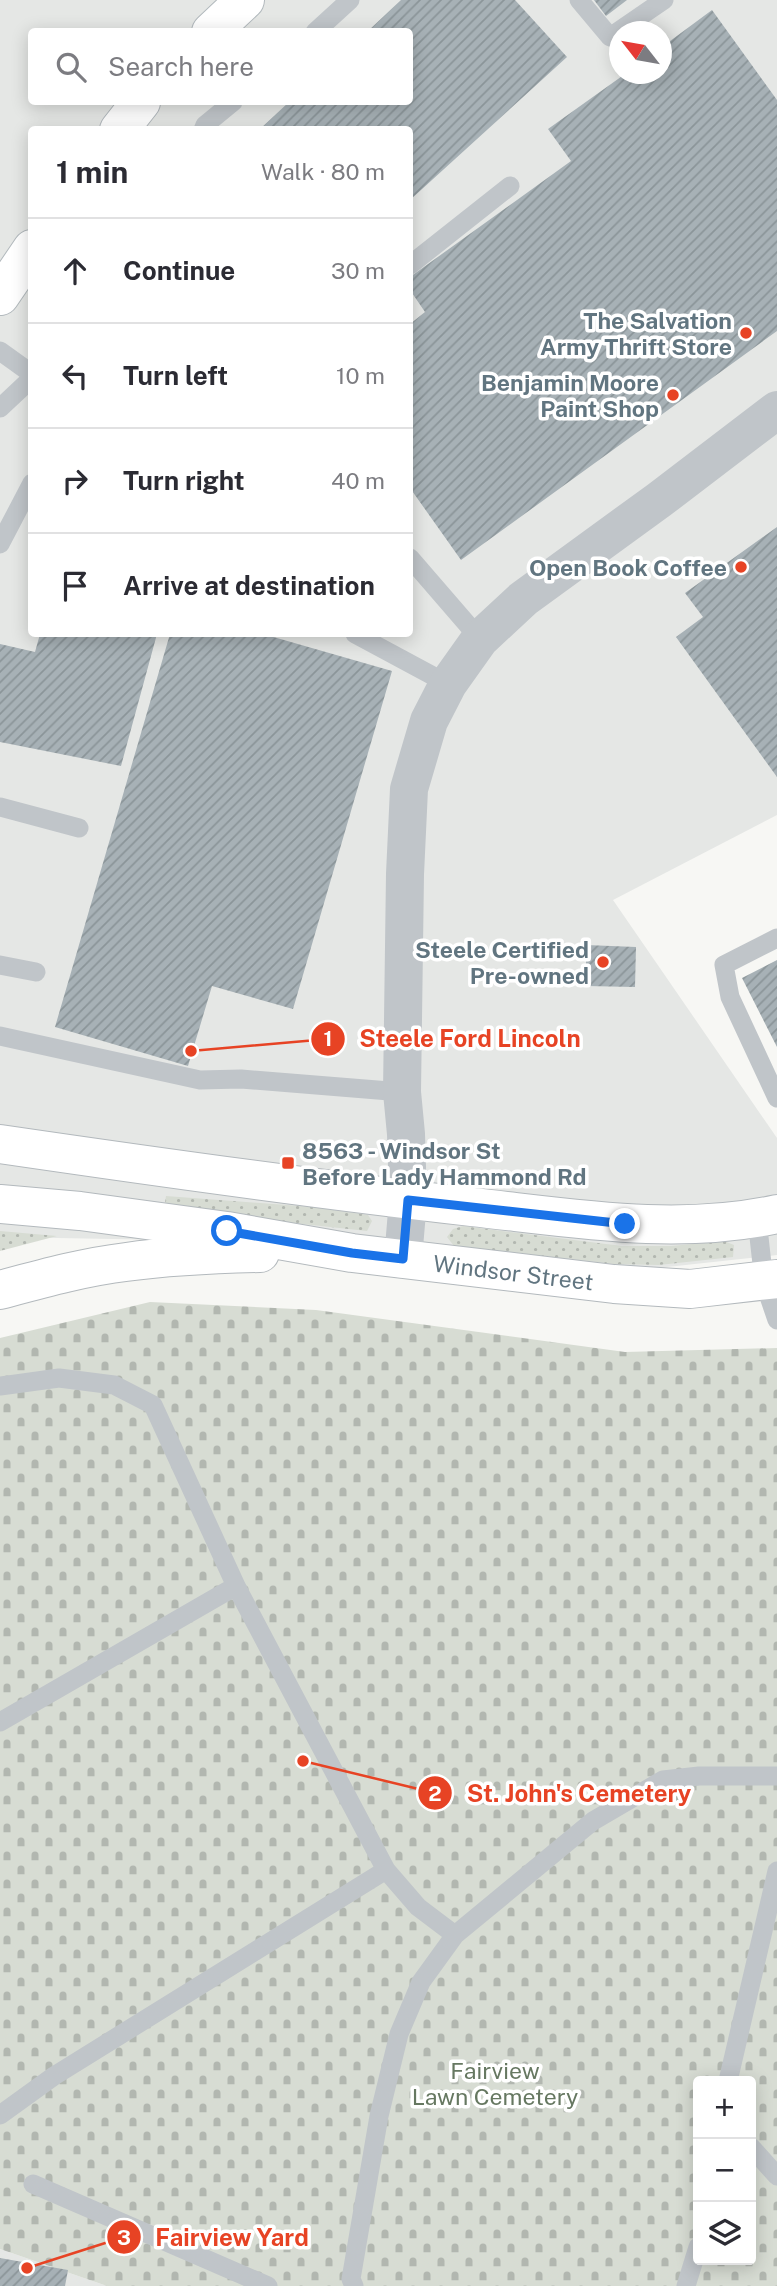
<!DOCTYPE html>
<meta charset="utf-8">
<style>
:root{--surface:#fff;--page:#f2f2f3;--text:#2b2b33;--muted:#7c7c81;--line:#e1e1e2}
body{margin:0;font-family:"Public Sans",sans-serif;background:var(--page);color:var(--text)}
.controls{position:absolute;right:21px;bottom:21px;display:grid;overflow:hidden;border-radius:7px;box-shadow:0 4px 18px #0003}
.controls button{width:63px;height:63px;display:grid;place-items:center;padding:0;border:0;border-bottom:2px solid var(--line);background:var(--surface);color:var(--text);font:35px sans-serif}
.compass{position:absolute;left:609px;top:21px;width:63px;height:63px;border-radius:50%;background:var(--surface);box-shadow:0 4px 18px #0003;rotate:301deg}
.stop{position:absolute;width:21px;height:21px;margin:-16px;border:5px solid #1a73e8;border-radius:50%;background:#fff}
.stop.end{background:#1a73e8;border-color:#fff;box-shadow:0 2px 7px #0008}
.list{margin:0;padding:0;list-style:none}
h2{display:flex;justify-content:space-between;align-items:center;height:91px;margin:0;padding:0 28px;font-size:30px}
h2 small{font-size:23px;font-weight:400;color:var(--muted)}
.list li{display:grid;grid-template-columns:46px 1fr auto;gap:21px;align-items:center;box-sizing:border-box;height:105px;padding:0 28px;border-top:2px solid var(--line)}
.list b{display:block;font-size:26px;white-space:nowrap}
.list em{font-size:23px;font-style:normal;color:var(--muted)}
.icon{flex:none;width:38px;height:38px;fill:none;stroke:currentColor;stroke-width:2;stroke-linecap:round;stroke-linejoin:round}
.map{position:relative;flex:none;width:777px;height:2286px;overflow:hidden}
.search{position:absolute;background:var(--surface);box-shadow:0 4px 18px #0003;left:28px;top:28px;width:385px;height:77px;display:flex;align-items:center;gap:18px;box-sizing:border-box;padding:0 24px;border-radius:7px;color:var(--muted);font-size:26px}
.panel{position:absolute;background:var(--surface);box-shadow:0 4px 18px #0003;left:28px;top:126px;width:385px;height:511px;border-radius:7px}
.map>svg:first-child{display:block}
</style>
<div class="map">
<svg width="777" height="2286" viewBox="0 0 777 2286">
<defs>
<pattern id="grass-dots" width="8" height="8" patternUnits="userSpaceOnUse" patternTransform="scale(1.75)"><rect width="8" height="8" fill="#d7dcd3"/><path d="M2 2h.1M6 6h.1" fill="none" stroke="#b2b7b0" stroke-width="1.8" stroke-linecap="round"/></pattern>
<pattern id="cemetery-stones" width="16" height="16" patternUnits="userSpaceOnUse" patternTransform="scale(1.75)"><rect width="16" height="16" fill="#d7dcd3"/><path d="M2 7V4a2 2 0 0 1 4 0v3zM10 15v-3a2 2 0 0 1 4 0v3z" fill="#b2b7b0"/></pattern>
<pattern id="building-hatch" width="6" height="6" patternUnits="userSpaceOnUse" patternTransform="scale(1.75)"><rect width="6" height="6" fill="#a7b1b6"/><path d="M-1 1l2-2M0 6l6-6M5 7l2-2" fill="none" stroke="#8b9599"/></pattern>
</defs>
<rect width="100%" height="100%" fill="#f7f7f4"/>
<path fill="#e5e7e5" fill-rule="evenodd" d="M0 0H777V815L613 900 777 1138V1255L630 1271 286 1242 0 1237ZM32 32H410V102H32ZM620 32H662V74H620ZM32 130H410V634H32Z
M0 2249 107 2286H0Z"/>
<path fill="url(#grass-dots)" d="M166 1196 313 1207 368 1215 372 1221 367 1231 164 1209Z
M463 1226 622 1246H671L724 1241 734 1245 733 1257 659 1265 614 1264 454 1246 447 1237 453 1229Z
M0 1231 57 1236 0 1251Z"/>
<path fill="url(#cemetery-stones)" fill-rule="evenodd" d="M150 1302 316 1310 625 1352 777 1348V2286H107L0 2249V1338ZM698 2081H751V2260H698Z"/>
<path fill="url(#building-hatch)" d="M401 0H515L567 57 410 200V130H259L289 102H410V32H367Z
M594 0H627L606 16Z
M712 10 777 100V331L461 560 410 488V324L425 312 410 290V277L571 161 548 129 625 74H662V47Z
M777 527V777L676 637 703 617 685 593Z
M40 634H157L121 766 0 742V644L35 652Z
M170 634H263L392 671 293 1009 212 986 188 1066 55 1027Z
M586 945 636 947 635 987 586 986Z
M777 960V1047L742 978Z
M0 2258 68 2270 65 2286H0Z"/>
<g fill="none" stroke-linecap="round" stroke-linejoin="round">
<defs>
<path id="secondary" d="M211 32 245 0
M119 130 141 102
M0 296 32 249"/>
<g id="primary">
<path d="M0 1144C157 1167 314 1189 472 1207 573 1218 676 1236 777 1214"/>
<path id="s1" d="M0 1204 80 1211 227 1231 352 1253 614 1284 690 1289 777 1279"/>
<path d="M0 1290C41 1279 84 1267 126 1262 170 1256 216 1254 260 1253"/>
</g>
</defs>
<use href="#secondary" stroke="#b2b9bd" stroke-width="40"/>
<use href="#primary" stroke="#b3b9bd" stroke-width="40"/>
<path stroke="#c0c5c9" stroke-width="19" d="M579 0 610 37 664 0
M315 32 350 0
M203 130 205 125 233 102
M410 265 510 186
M0 351 32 374
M0 408 32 378
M0 544 32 483
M410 558 480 639
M355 634 448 684
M0 807 79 828
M777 938 724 965 730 997 777 1098
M0 965 36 972
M0 1036 200 1080 241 1079 402 1092
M757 1219 764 1282 777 1320
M0 1386 59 1378 114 1385 153 1405 236 1586 386 1870 54 2076 0 2115
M0 1722 236 1586
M386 1870 418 1907 455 1935
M728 2081 777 1871
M751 2147 777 2176
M33 2184 268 2286
M354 2286 351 2279 379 2116 399 2034 421 1982 455 1935 593 1821 663 1780 699 1776H777
M686 2286 698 2247"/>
<path stroke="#c0c5c9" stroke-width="38" d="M403 1259 408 1200 406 1134 402 1092 405 874 409 789 429 721 448 684 480 639 523 599 659 500 777 410"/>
<use href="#secondary" stroke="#fff" stroke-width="38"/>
<use href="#primary" stroke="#fff" stroke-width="38"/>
</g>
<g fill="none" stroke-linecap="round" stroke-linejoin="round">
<path stroke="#1a73e8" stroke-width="9" d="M227 1231 352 1253 403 1259 408 1200 625 1224"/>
</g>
<g fill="#e74324" stroke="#fff" stroke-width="2.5">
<circle cx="746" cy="333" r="7"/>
<circle cx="673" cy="395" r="7"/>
<circle cx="741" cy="567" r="7"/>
<circle cx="603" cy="962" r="7"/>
<rect x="281" y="1156" width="14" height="14" rx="3.5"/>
</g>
<g text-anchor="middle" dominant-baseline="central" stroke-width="7" stroke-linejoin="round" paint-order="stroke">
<g font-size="23" font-weight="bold" fill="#617580" stroke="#fff" text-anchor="end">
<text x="732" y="320">The Salvation<tspan x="732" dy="26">Army Thrift Store</tspan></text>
<text x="659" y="382">Benjamin Moore<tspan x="659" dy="26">Paint Shop</tspan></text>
<text x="727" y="567">Open Book Coffee</text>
<text x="589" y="949">Steele Certified<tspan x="589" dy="26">Pre-owned</tspan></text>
<text x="302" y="1150" text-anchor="start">8563 - Windsor St<tspan x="302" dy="26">Before Lady Hammond Rd</tspan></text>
</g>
<g font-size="23" fill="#617580" stroke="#fff">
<text stroke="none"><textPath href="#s1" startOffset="518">Windsor Street</textPath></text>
</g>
<g font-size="23" fill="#667861" stroke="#fff">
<text x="495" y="2070">Fairview<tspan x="495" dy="26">Lawn Cemetery</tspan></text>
</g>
</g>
<path fill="none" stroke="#e74324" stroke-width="2.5" d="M191 1051L328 1039M303 1761L435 1793M27 2268L124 2237"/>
<g fill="#e74324" stroke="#fff" stroke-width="2.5">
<circle cx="191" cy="1051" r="7"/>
<circle cx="303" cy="1761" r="7"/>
<circle cx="27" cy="2268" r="7"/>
<circle cx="328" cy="1039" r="18"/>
<circle cx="435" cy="1793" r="18"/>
<circle cx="124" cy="2237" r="18"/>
</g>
<g font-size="21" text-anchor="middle" font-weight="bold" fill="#fff">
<text x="328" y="1046">1</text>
<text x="435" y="1801">2</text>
<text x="124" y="2245">3</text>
</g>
<g font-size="24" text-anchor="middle" font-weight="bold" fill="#e74324" stroke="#fff" stroke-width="7" stroke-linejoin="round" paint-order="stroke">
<text x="470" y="1047">Steele Ford Lincoln</text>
<text x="579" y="1802">St. John's Cemetery</text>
<text x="232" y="2246">Fairview Yard</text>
</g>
</svg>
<div class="controls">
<button>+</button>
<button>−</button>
<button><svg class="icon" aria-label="layers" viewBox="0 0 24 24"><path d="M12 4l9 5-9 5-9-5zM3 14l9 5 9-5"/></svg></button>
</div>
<svg class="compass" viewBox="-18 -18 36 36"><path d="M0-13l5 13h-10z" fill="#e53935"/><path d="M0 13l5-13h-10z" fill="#7c7c81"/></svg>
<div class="stop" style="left:227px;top:1231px"></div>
<div class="stop end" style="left:625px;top:1224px"></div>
<div class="search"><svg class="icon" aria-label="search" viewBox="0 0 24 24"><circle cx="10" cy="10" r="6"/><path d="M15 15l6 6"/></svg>Search here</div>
<section class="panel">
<h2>1 min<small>Walk · 80 m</small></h2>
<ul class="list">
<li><svg class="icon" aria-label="ahead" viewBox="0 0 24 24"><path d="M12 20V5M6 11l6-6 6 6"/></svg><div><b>Continue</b></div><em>30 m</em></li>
<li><svg class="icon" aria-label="left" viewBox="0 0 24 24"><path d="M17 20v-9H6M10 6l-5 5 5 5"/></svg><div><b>Turn left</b></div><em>10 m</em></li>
<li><svg class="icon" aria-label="right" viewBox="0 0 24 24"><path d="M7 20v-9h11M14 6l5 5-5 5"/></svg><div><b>Turn right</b></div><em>40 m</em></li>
<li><svg class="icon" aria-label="arrive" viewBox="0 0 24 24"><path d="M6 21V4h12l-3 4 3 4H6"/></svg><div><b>Arrive at destination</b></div></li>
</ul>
</section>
</div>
